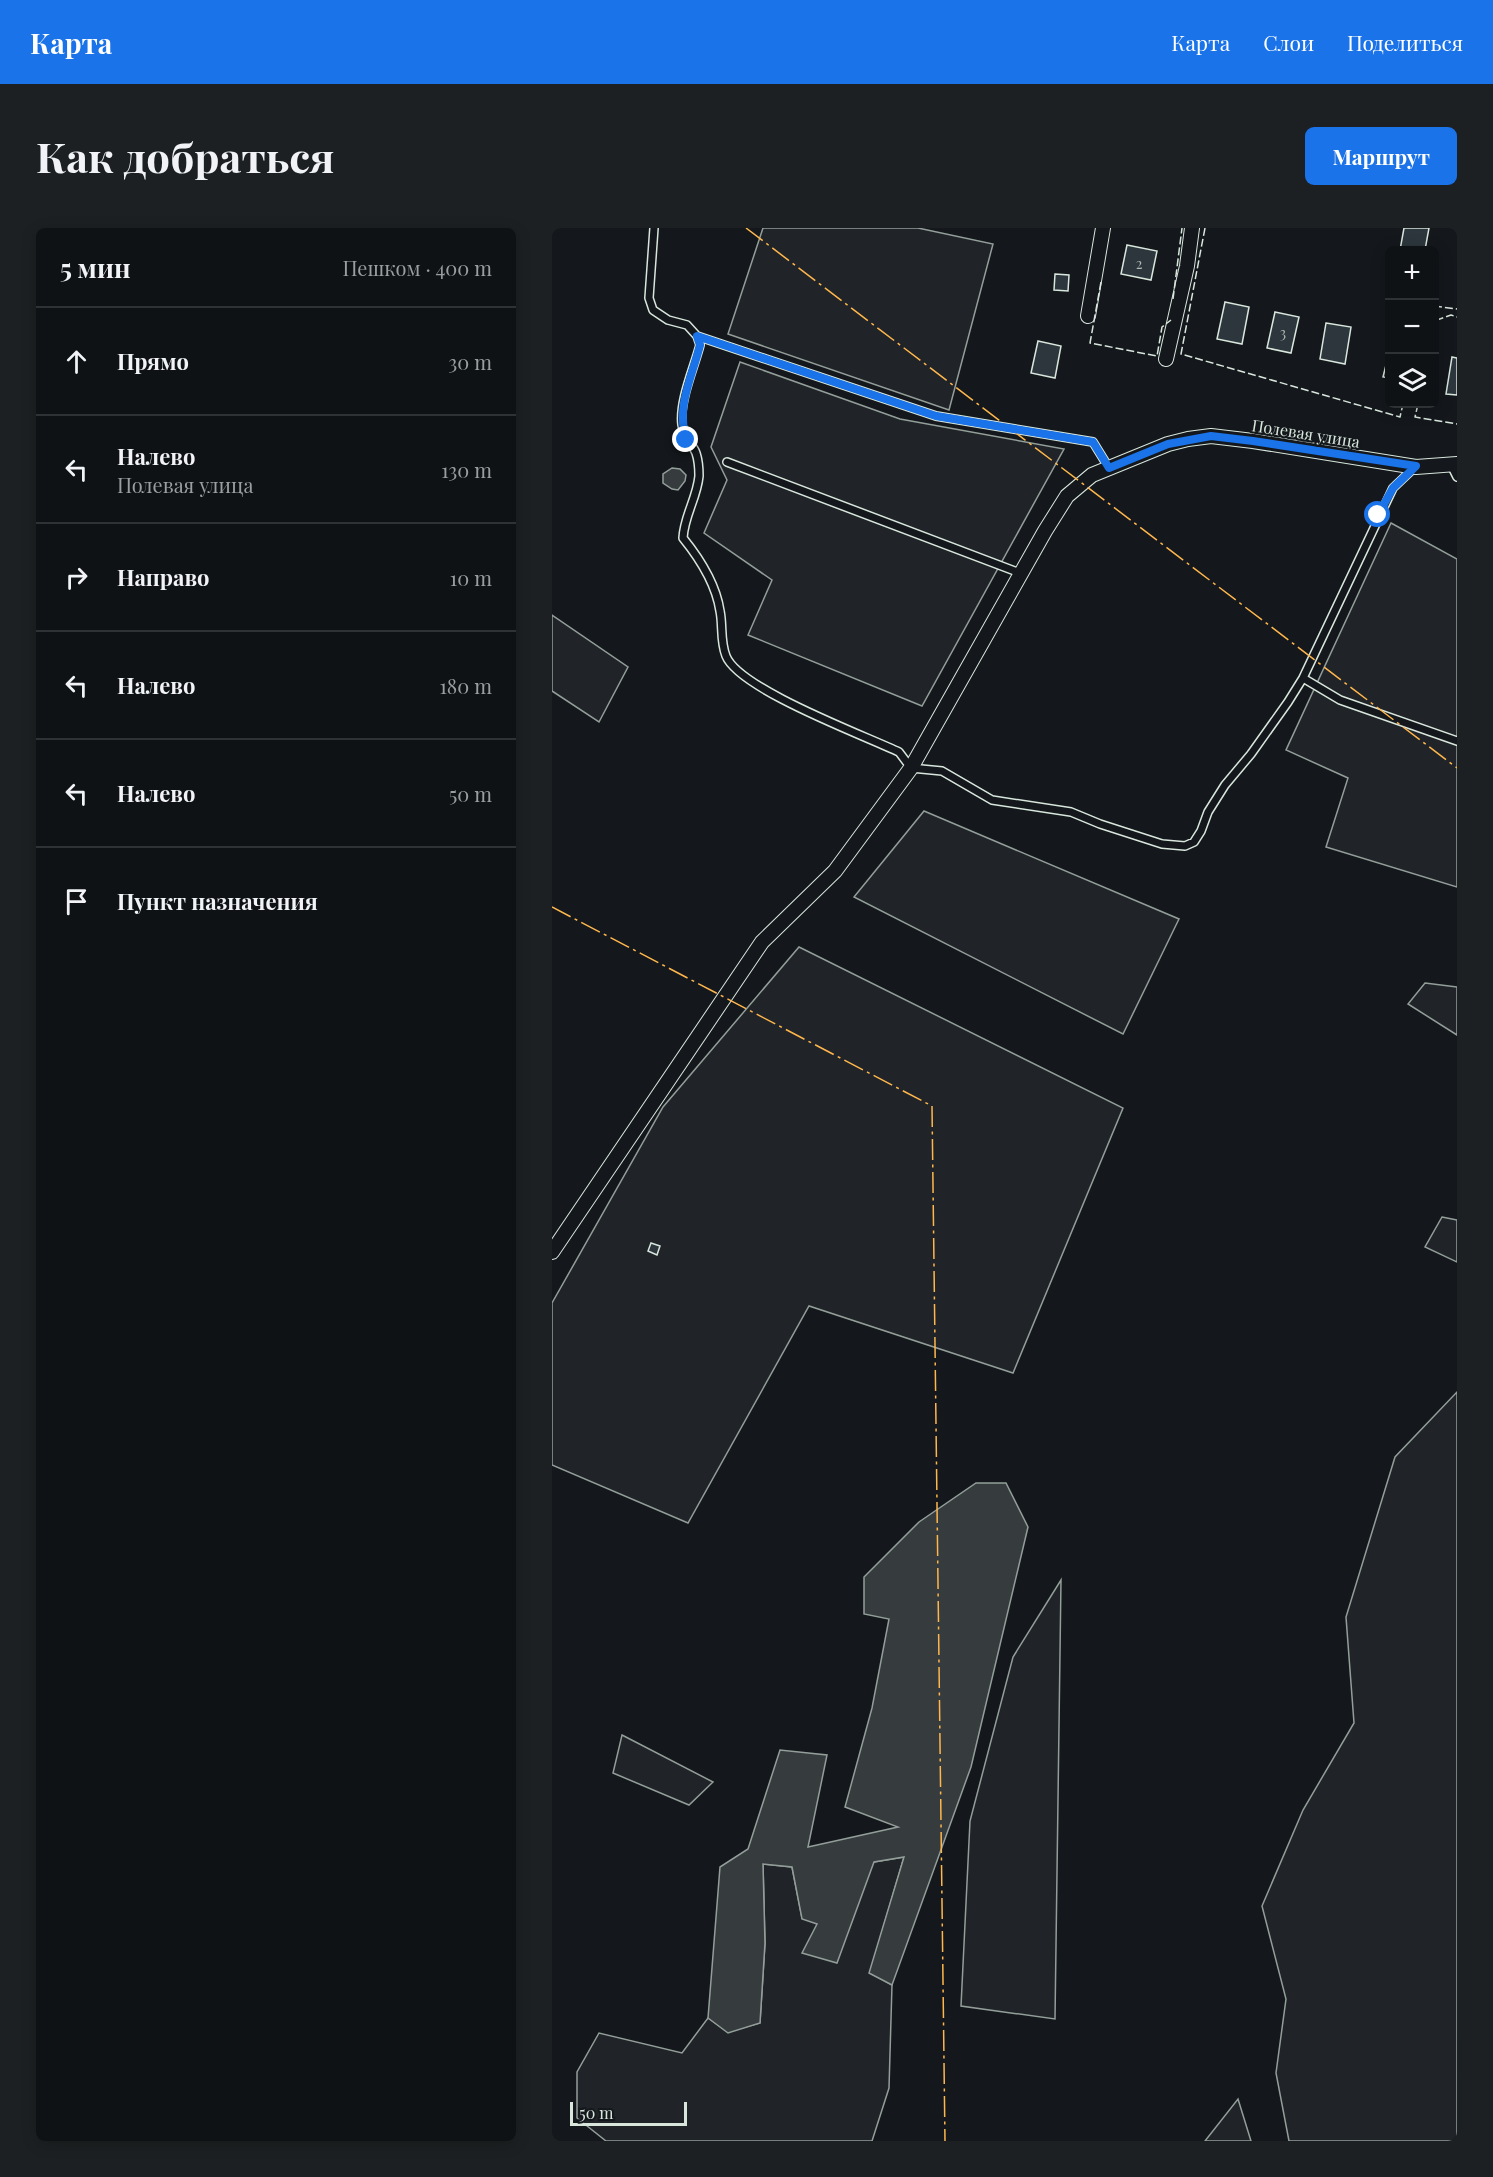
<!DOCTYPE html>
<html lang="ru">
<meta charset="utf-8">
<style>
:root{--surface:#0f1215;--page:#1d2022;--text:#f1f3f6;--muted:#9b9ea0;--line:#2f3234;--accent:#1a73e8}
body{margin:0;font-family:"Playfair Display",serif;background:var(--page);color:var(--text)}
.controls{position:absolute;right:18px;top:18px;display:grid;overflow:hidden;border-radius:9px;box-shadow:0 3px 15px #0003}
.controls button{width:54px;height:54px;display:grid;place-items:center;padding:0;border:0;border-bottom:2px solid var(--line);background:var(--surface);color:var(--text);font:30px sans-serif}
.scale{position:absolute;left:18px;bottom:15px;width:117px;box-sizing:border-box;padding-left:6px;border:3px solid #d8e6dc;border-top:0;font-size:16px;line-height:21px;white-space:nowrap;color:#d8e6dc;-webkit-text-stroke:4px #14181c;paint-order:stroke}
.stop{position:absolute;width:18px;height:18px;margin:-14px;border:4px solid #1a73e8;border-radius:50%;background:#fff}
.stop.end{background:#1a73e8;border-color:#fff;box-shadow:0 2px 6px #0008}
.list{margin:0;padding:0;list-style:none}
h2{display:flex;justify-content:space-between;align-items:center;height:78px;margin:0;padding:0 24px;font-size:26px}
h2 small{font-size:20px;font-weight:400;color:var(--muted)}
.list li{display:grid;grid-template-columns:39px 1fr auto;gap:18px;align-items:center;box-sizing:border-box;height:108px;padding:0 24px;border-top:2px solid var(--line)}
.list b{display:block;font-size:22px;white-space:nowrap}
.list p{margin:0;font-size:20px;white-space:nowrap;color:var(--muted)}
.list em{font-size:20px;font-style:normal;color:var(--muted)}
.icon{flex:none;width:33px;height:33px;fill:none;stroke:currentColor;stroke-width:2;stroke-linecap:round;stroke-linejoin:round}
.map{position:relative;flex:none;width:905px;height:1913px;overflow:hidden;border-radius:9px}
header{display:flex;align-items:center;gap:36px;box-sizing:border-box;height:84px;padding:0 30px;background:var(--accent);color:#fff}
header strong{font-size:28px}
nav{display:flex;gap:33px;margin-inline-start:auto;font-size:21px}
.intro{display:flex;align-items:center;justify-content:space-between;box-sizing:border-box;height:144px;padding:0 36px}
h1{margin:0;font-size:42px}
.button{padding:15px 27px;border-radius:9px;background:var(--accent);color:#fff;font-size:21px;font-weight:700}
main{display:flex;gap:36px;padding:0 36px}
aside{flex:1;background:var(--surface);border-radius:9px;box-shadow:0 3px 15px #0003}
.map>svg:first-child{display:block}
</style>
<header>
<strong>Карта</strong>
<nav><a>Карта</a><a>Слои</a><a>Поделиться</a></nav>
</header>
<div class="intro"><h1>Как добраться</h1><a class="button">Маршрут</a></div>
<main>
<aside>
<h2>5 мин<small>Пешком · 400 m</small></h2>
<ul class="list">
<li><svg class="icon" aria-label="ahead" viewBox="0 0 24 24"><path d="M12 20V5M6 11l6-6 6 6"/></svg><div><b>Прямо</b></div><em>30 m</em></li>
<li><svg class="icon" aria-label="left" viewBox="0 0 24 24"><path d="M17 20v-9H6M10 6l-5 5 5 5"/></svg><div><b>Налево</b><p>Полевая улица</p></div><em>130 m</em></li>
<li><svg class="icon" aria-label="right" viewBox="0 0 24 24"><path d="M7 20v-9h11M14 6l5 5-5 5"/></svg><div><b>Направо</b></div><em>10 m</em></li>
<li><svg class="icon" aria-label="left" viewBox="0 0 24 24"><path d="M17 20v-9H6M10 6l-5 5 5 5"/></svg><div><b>Налево</b></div><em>180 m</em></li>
<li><svg class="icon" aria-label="left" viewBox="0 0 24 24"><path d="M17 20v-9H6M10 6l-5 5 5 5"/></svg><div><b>Налево</b></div><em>50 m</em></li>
<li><svg class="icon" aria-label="arrive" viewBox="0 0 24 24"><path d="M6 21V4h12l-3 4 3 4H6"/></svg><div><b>Пункт назначения</b></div></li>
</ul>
</aside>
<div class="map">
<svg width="905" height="1913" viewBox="0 0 905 1913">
<rect width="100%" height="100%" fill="#14181c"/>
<path fill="#202428" stroke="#939e99" stroke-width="1.5" d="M211 0H366L441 16 397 182 176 106Z
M188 134 348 191 512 221 370 478 196 407 220 352 152 305 175 252 159 219Z
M839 295 905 331V659L774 619 796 550 734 522Z
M0 387 76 439 47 494 0 463Z
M372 583 627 691 571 806 302 669Z
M247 719 571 880 461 1145 257 1078 136 1295 0 1237V1075L111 879Z
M873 755 905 759V807L856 776Z
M890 989 905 992V1034L873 1019Z
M905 1164V1913H737L724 1845 734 1771 710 1678 751 1582 802 1495 794 1389 843 1229Z
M509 1352 503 1791 409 1778 418 1593 461 1429Z
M70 1507 161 1554 137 1577 61 1545Z
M352 1629 318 1745 340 1757 337 1860 320 1913H54L25 1890V1844L47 1805 130 1825 156 1790 176 1804 208 1795 213 1715 211 1636 240 1639 250 1690 322 1634Z
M686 1871 699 1913H653Z"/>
<path fill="#363b3e" stroke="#939e99" stroke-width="1.5" d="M120 240 128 241 134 247 133 253 126 262 120 261 111 255V246Z
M424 1255H454L476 1299 419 1539 340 1757 317 1745 352 1629 322 1634 285 1735 250 1725 265 1696 250 1691 240 1639 211 1636 213 1715 208 1795 176 1805 156 1790 168 1639 196 1621 228 1522 275 1527 256 1619 346 1599 293 1579 320 1480 337 1391 312 1386V1349L367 1294Z"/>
<path fill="#2c363c" stroke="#d8e6dc" stroke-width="1.5" d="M852 0H877L873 22H848Z
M575 17 605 23 599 52 569 46Z
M503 46 517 47 516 63 502 62Z
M673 74 697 79 690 116 665 111Z
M723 84 747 89 739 125 715 120Z
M774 95 799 99 793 136 768 131Z
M486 113 509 118 503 150 479 145Z
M838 121V150L831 149Z
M900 129 905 130V167L894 166Z
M99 1015 108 1018 105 1027 96 1023Z"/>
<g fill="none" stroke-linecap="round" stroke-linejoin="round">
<defs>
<path id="lane" d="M102 0 97 70 101 82 116 92 135 97 145 108 148 117C142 140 127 173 130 197 132 211 140 215 144 225 146 231 147 242 147 248 145 270 132 288 131 310 148 331 164 356 168 383 171 397 168 413 174 428 187 461 311 507 347 524L359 540 390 543 440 572 519 584 548 596 610 616 633 618 642 614 649 603 656 584 673 557 699 526 736 474 751 450 841 260 862 240
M145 108 384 188 541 214 557 240
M175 234 468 345
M899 237 905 249
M751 450 788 472 905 513"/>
<path id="street" d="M536 88 551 0
M614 131 635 38 640 0
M0 1024 210 714 283 643 359 540 493 303 515 268 540 247 616 216 636 211 659 208 701 213 864 239 905 236"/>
</defs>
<use href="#lane" stroke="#d8e6dc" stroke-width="10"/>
<use href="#street" stroke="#d8e6dc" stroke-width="16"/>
<use href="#lane" stroke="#14181c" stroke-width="7"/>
<use href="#street" stroke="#14181c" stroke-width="14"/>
<path stroke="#d8e6dc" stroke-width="1.5" stroke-dasharray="8 3" stroke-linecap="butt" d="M653 0 629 126 848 189 851 176
M549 54 538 115 605 128 610 99 619 92
M621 71 630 0
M882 78 905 81
M882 104 885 92 899 87 905 89
M866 176 863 189 905 196"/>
<path stroke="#ffb74d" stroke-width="1.5" stroke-dasharray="21 4.5 3 4.5" stroke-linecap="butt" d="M194 0 905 540
M0 679 380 878 393 1913"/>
</g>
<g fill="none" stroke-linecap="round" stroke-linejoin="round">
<path stroke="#1a73e8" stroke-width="8" d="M134 212C124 178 140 149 148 117L145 108 384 188 541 214 557 240 616 216 659 208 701 213 864 238 841 260 826 287"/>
</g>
<g text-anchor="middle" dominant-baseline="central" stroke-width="4.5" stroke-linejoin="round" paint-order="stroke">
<g font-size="14" fill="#adbab4">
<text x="587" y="35">2</text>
<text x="731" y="104">3</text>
</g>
<g font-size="16" fill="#d8e6dc" stroke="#14181c">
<text transform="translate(754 205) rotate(9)">Полевая улица</text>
</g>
</g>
</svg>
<div class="controls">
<button>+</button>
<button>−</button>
<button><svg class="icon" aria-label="layers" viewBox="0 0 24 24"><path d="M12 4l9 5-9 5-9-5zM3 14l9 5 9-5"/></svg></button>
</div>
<div class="scale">50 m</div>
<div class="stop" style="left:826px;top:287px"></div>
<div class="stop end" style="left:134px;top:212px"></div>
</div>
</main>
